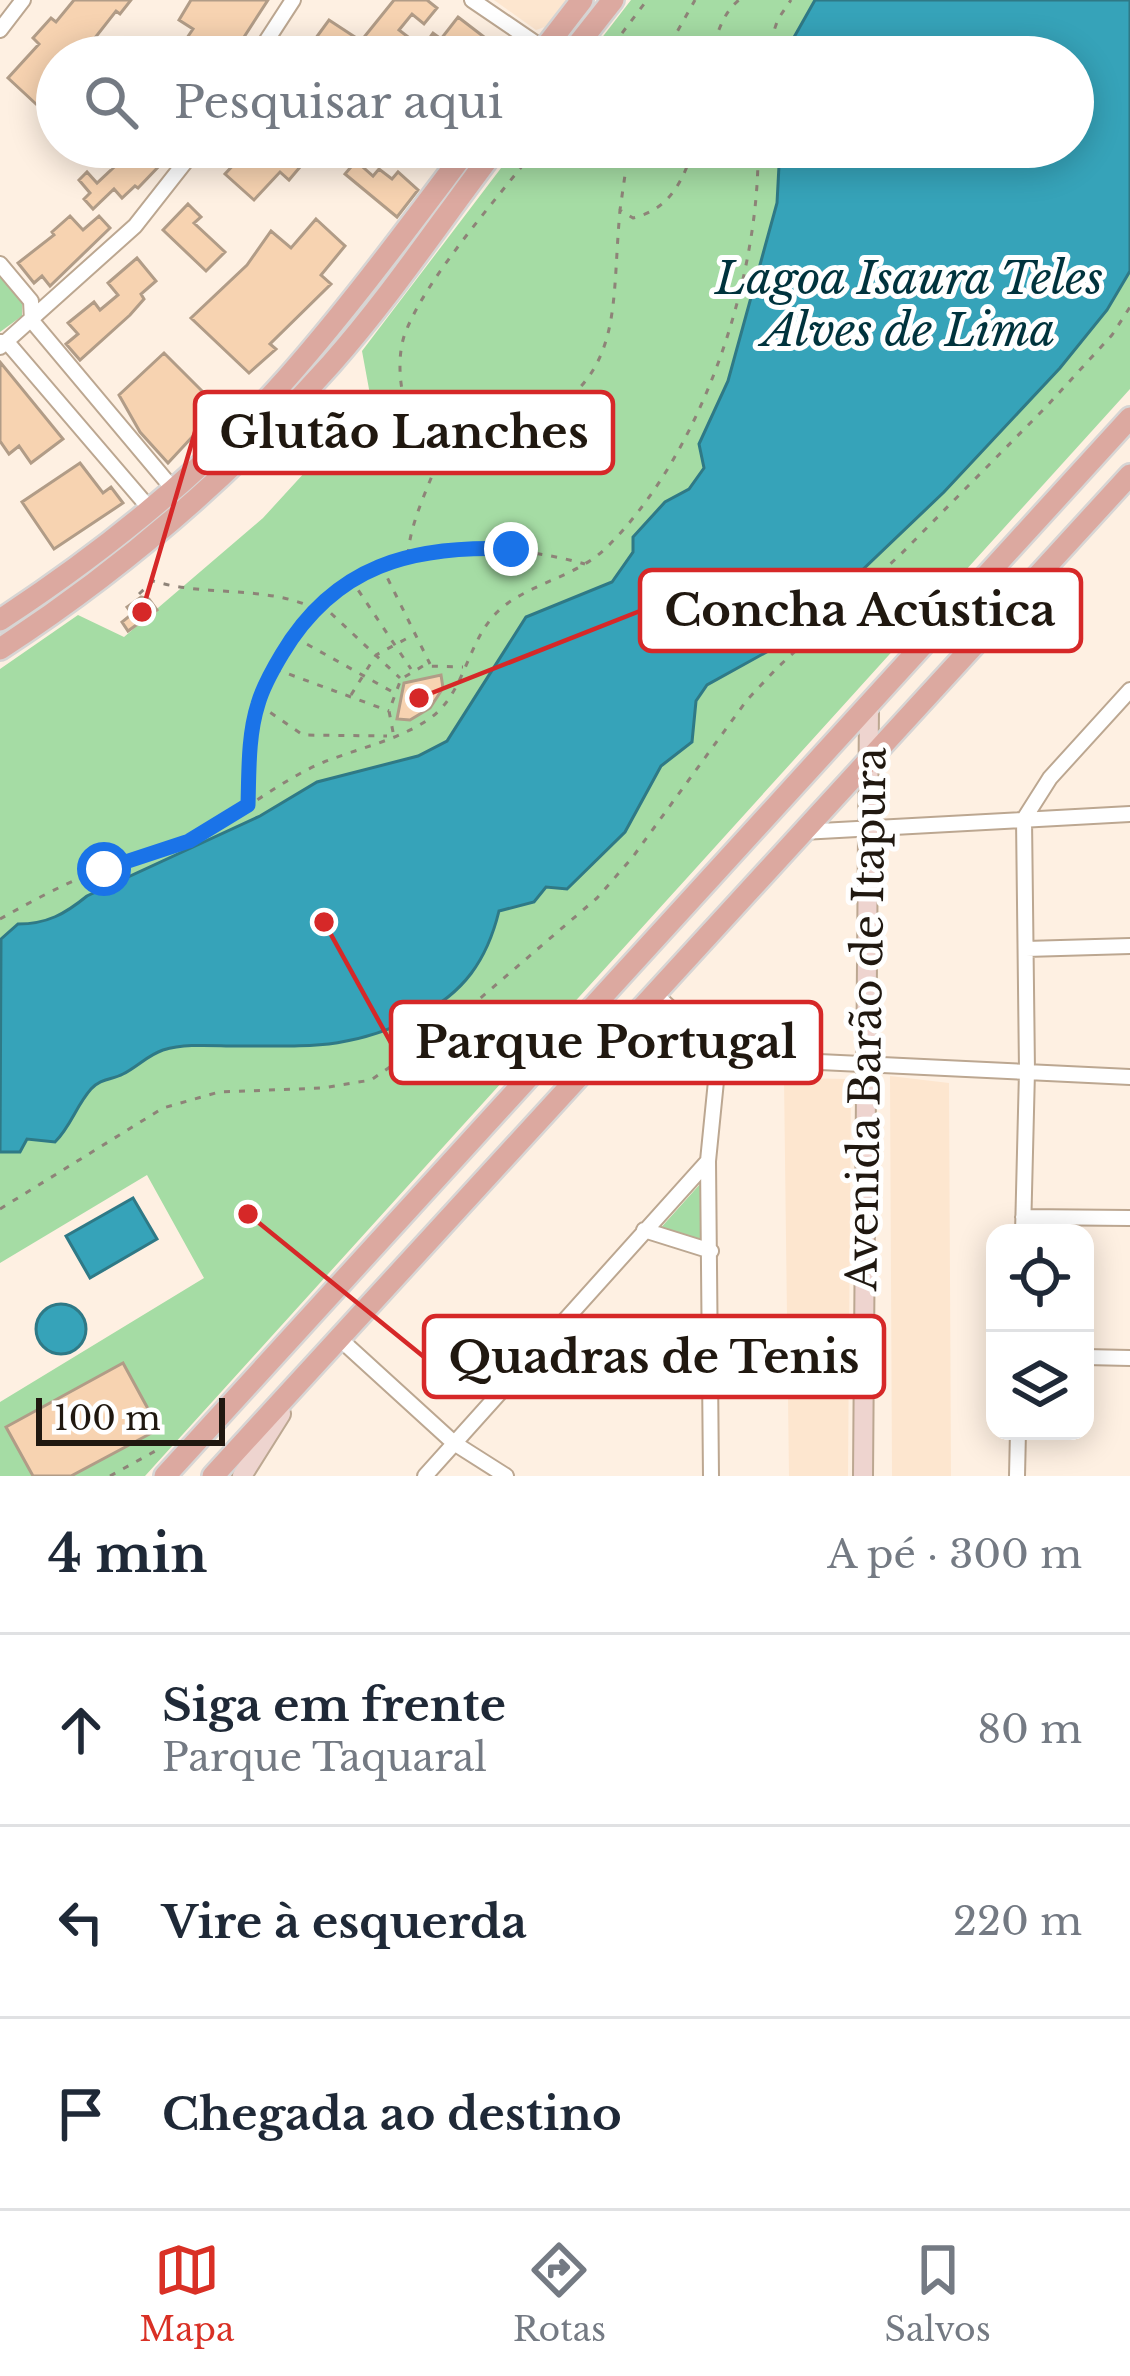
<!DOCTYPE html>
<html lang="pt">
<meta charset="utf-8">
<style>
:root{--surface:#fff;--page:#f2f2f3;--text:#1f2937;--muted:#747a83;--line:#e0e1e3;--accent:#d93025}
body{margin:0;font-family:"Libre Baskerville",serif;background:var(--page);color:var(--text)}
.controls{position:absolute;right:36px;bottom:36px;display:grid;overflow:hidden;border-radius:24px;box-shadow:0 6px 30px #0003}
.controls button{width:108px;height:108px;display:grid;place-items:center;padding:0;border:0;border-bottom:3px solid var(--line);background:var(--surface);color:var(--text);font:60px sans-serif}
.scale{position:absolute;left:36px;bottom:30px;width:189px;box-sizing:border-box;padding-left:12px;border:6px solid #201810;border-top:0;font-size:33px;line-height:42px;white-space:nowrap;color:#201810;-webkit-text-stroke:9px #fff;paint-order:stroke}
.stop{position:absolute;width:36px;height:36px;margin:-27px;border:9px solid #1a73e8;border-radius:50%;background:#fff}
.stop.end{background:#1a73e8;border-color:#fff;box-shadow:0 3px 12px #0008}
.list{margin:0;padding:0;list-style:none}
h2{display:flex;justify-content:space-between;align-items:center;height:156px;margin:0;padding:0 48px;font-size:51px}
h2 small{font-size:39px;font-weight:400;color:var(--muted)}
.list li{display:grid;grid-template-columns:78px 1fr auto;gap:36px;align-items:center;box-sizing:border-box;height:192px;padding:0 48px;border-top:3px solid var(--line)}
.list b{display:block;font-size:45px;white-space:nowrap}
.list p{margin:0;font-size:39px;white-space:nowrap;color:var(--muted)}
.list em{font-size:39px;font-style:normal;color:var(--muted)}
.icon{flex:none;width:66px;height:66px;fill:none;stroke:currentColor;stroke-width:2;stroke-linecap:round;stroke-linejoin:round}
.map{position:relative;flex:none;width:1130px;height:1476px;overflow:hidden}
.search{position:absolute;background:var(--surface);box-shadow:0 6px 30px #0003;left:36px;right:36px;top:36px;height:132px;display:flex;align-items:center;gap:30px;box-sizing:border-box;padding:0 42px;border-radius:66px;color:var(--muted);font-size:45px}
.sheet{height:732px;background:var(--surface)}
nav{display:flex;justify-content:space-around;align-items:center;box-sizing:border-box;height:168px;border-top:3px solid var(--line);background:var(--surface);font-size:33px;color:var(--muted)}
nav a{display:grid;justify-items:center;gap:6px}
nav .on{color:var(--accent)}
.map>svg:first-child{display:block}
</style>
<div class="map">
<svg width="1130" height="1476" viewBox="0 0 1130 1476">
<rect width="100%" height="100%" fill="#fef0e2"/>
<path fill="#fde6cf" d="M494 0H574L556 23 536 30Z
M890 1076 949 1083 951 1476H892Z
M784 1078 851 1079 848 1476H789Z"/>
<path fill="#a5dca4" d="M631 0H1130V389L145 1476H0V1402L204 1278 147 1175 0 1263V669L78 615 124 637 263 518 371 400 362 351 517 147H1073V57H587Z
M0 272 22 299V316L0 332Z
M701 1183 703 1243 657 1232Z"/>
<path fill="#36a3b9" stroke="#2f7986" stroke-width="3" d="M815 0H1130V271L1107 310 1060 368 944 492 790 639 707 685 696 701 692 742 661 766 625 832 567 889 546 887 534 902 499 911C487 960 464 993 418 1016 351 1050 309 1046 237 1046 214 1046 187 1043 163 1050 148 1055 137 1067 123 1074 112 1080 101 1078 91 1089 76 1106 71 1126 55 1142L27 1139 20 1152H0L1 939 18 924C47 924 65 914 87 896L260 816 317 782 418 756 447 741 526 617 612 582 633 552V537L665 502 689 489 704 468 699 444 728 381 777 203 780 147H1073V57H791L793 39Z
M133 1198 157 1239 90 1278 66 1236Z
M36 1329a25 25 0 1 1 50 0a25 25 0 1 1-50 0Z"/>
<path fill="#f7d3b1" stroke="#b19c87" stroke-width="3" d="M74 0H131L120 14 116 11 80 57H57V82L36 104 8 78 39 44 33 38 51 18 56 22Z
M191 0H268L233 54 227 51 222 57H174L193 29 179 20Z
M394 0H427L437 8 424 24 412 14 399 30 412 40 401 53 390 45 381 57H325L310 46 329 20 361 41Z
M458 17 488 40 474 57H436L423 47 433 33 441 39Z
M88 147H170L159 161 162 163 138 188 135 186 122 198 114 189 93 209 84 199 90 193 79 180 87 172 97 183 113 168Z
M250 147H302L311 154 289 180 280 172 254 200 225 174Z
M356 161 373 176 379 169 392 179 398 172 418 190 397 217 345 174Z
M188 204 201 217 194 223 225 252 206 271 163 230Z
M70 216 83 230 99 216 110 228 50 286 42 276 34 283 18 263 54 235 52 232Z
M316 219 345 246 321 275 331 284 270 344 276 349 249 373 191 318 247 265 271 231 291 248Z
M137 258 156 281 141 294 144 299 130 315 80 360 66 344 78 334 68 323 94 302 100 310 118 295 108 283Z
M164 353 219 408 168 463 140 432 119 395Z
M0 362 63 439 31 463 19 446 9 454 0 441Z
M80 463 103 493 111 487 123 503 54 549 22 502Z
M141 597 149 599 157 610 128 631 122 622 132 614 127 607Z
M441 675 443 688 430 708 410 720 397 719 404 683Z
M123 1363 159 1429 71 1476H33L6 1427Z"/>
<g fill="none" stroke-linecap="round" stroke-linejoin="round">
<defs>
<path id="street" d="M472 0 544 49
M0 30 23 0
M256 57 293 0
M0 264 31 301 32 321 173 489
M0 342H7L150 509
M0 347 135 226 197 147
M802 832 1130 814
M1026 949 1130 946
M657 996 705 1040 736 1058 1130 1077
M1023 1217 1130 1218
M644 1230 711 1251
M1023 1233 1027 1071 1024 819 1050 778 1130 690
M555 1333C610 1373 644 1380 712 1377
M341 1340 454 1443 506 1476
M1085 1357 1130 1358
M425 1476 708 1161
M711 1476 708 1161 719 1051
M1017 1476 1018 1431"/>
<path id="secondary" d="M242 1476 281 1414
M863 1476 869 707"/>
<path id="primary" d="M538 57 582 0
M568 57 613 0
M0 620C104 552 204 471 287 378 352 304 410 225 469 147
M0 649C123 569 233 474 331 364 391 296 442 219 497 147
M165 1476 1130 418
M213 1476 1130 475"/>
</defs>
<use href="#street" stroke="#bca791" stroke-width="18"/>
<use href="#secondary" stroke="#bca791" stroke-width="22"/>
<use href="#primary" stroke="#d7d5d4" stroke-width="26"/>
<path stroke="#8e8378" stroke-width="3" stroke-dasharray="6 9" stroke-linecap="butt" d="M604 57 647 0
M663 57 695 0
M706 57C719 37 720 15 739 0
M765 57 778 19 791 0
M629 147 620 210 633 218C670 209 683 181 694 147
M442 444C420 438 413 426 406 406 399 385 397 352 406 331 429 274 498 198 537 147
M408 555C410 520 432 480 444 445 462 436 484 445 507 435 627 384 610 320 620 210
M381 565 430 664
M350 578 411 669
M139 594 153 581C206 597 264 585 314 608
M320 603 400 678
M294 637 391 691
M275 669 389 711
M351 695 376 655 415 634
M258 704 303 735 387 736
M393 732 389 711 401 679 423 666 463 667
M248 804C249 772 248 734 258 703 303 554 452 527 585 564
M0 919C34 900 70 880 107 868 136 859 166 852 193 838 237 817 275 784 319 764 355 749 397 741 429 719 468 692 466 636 504 606 535 582 577 576 606 548 702 454 760 278 758 147
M0 1209 163 1108 219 1092 323 1088 371 1080 441 1032 597 898 632 858 747 700 778 667 901 554 1046 407 1112 335 1130 307
M110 1476 159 1449"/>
<use href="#street" stroke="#fff" stroke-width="14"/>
<use href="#secondary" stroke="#eed4cf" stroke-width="18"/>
<use href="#primary" stroke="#dca9a0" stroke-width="21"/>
</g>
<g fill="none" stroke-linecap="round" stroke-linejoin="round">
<path stroke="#1a73e8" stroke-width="15" d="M104 869 189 841 248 805C249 772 248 735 258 704 263 686 273 669 282 654 335 565 412 545 511 549"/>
</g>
<g text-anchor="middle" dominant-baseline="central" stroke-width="10" stroke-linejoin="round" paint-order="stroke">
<g font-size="42" fill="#201810" stroke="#fff">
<text transform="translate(866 1019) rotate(-89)">Avenida Barão de Itapura</text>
</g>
<g font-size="45" font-style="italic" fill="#00333d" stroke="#fff">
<text x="909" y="278">Lagoa Isaura Teles<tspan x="909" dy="52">Alves de Lima</tspan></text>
</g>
</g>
<path fill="none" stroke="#d62828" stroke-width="4.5" d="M142 612L195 432M419 698L640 611M324 922L391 1043M248 1214L424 1357"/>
<g fill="#d62828" stroke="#fff" stroke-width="4.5">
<circle cx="142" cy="612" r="12"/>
<circle cx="419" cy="698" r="12"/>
<circle cx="324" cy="922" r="12"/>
<circle cx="248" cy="1214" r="12"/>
</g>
<g fill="#fff" stroke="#d62828" stroke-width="4.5">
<rect x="195" y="392" width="418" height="81" rx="12"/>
<rect x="640" y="570" width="441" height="81" rx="12"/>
<rect x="391" y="1002" width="430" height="81" rx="12"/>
<rect x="424" y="1316" width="460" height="81" rx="12"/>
</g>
<g font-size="45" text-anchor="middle" font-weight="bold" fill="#201810">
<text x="404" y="448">Glutão Lanches</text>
<text x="860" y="626">Concha Acústica</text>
<text x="606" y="1058">Parque Portugal</text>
<text x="654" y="1373">Quadras de Tenis</text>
</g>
</svg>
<div class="controls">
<button><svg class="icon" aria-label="locate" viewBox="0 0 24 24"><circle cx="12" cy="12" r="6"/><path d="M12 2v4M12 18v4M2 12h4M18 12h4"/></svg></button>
<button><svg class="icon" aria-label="layers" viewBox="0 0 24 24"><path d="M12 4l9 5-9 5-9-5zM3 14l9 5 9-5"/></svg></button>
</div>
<div class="scale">100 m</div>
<div class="stop" style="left:104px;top:869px"></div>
<div class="stop end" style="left:511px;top:549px"></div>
<div class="search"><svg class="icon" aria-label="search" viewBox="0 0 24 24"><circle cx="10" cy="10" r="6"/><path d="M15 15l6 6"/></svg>Pesquisar aqui</div>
</div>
<section class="sheet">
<h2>4 min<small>A pé · 300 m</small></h2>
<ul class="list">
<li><svg class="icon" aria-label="ahead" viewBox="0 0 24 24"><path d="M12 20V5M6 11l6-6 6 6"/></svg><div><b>Siga em frente</b><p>Parque Taquaral</p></div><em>80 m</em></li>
<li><svg class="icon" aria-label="left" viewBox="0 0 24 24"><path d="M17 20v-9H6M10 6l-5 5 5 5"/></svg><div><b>Vire à esquerda</b></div><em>220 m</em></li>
<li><svg class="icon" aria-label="arrive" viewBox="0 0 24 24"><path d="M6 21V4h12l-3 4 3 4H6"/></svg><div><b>Chegada ao destino</b></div></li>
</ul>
</section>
<nav>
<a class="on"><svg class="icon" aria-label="map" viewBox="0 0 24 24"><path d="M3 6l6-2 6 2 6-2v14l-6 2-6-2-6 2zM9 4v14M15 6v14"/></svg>Mapa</a>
<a><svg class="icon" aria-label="directions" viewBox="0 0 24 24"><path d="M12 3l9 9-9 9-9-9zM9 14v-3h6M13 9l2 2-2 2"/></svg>Rotas</a>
<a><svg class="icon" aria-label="saved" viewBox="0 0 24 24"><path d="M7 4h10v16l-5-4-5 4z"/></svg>Salvos</a>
</nav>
